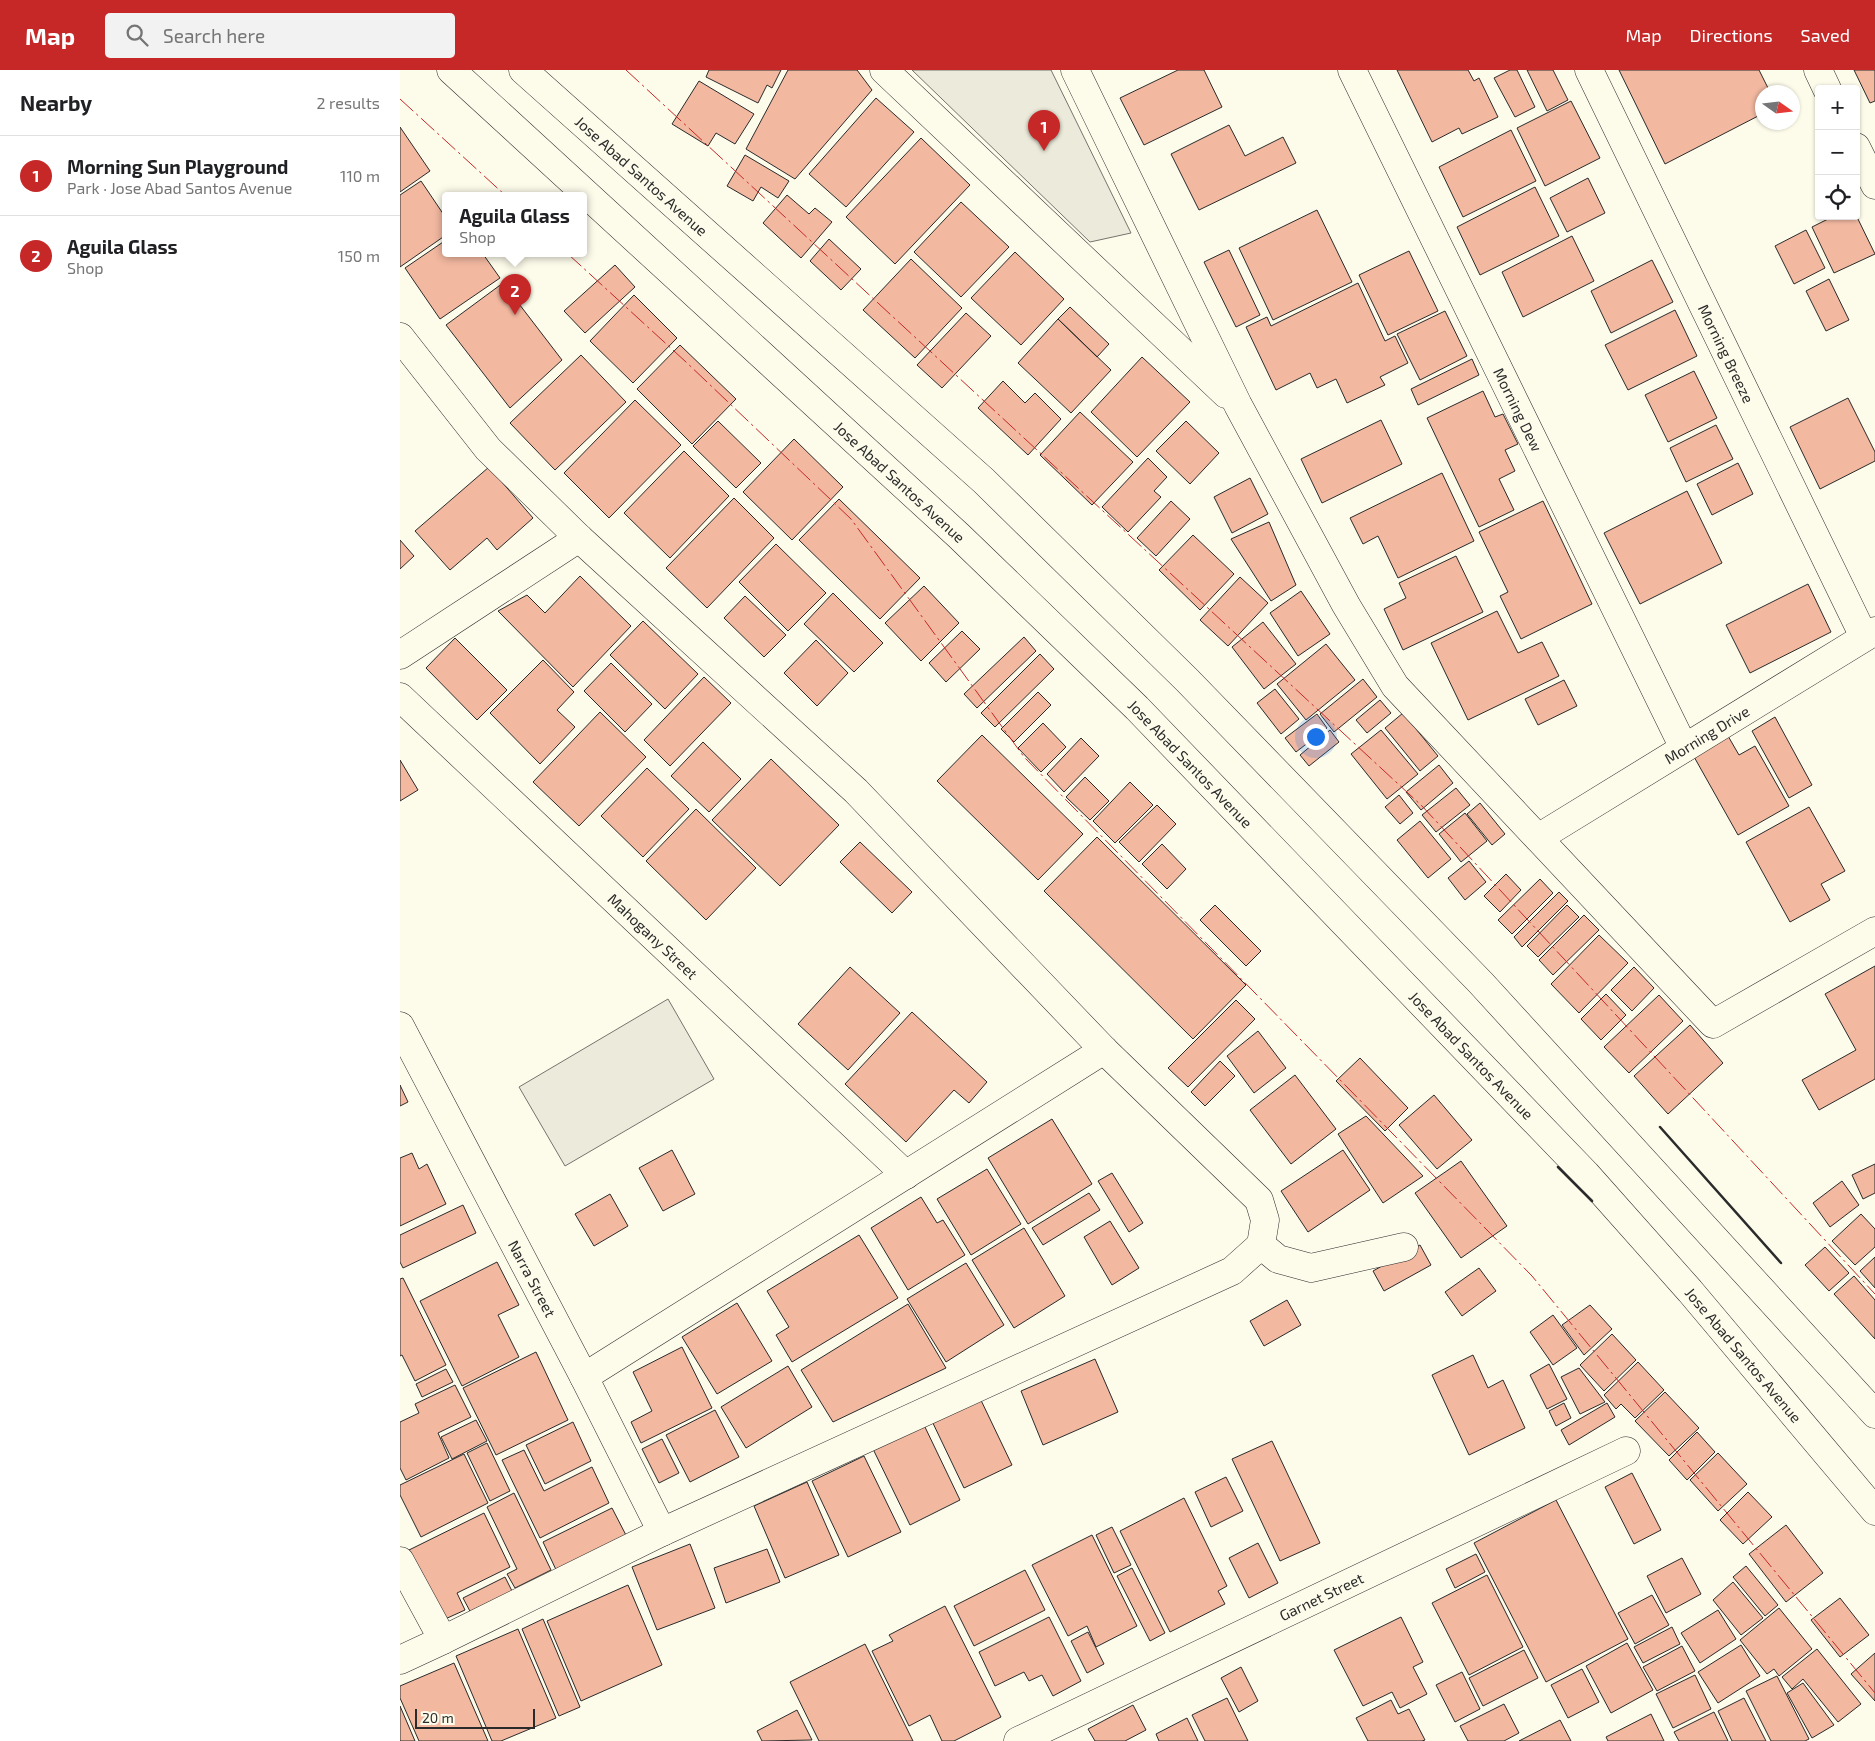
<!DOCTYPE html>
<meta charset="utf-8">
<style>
:root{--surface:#fff;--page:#f2f2f2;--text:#202124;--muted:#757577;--line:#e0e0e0;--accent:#c62828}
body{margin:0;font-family:"Exo 2",sans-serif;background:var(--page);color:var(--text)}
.controls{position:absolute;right:15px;top:15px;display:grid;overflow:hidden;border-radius:5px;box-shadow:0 1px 4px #0004}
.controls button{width:45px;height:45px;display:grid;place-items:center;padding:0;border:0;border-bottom:1px solid var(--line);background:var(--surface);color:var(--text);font:25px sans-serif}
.compass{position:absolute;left:1355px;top:15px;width:45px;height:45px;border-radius:50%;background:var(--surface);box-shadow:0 1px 4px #0004;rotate:104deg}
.scale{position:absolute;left:15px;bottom:12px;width:120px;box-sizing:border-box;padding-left:5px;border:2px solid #2b2b2b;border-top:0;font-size:14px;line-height:18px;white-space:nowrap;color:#2b2b2b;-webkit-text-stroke:4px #fdfbea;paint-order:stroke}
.you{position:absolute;left:915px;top:666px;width:18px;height:18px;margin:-12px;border:4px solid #fff;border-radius:50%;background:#1a73e8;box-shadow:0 0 0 8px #1a73e833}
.badge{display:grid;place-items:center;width:32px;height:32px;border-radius:50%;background:var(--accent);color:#fff;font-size:16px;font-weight:700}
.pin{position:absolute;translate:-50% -41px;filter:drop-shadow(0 1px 2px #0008)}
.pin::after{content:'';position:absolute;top:26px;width:18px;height:15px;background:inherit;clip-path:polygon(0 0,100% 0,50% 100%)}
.popup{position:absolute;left:42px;top:122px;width:145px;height:65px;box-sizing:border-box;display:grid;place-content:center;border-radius:5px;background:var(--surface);filter:drop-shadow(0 1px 4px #0005);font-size:16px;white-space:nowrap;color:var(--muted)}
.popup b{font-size:19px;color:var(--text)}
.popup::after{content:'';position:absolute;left:50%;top:100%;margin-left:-10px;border:10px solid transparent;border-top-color:var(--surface)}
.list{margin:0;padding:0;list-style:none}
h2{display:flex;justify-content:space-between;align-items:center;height:65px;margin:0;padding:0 20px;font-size:21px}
h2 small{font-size:16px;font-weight:400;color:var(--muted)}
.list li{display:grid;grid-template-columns:32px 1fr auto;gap:15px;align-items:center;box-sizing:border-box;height:80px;padding:0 20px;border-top:1px solid var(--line)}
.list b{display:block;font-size:19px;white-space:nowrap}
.list p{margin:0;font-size:16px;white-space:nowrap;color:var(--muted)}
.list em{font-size:16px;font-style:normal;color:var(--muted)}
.icon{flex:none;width:28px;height:28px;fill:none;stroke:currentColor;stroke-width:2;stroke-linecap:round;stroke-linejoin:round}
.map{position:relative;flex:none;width:1475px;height:1671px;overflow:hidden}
header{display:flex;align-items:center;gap:30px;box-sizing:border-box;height:70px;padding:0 25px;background:var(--accent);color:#fff}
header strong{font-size:24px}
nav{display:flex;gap:28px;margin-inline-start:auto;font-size:18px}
.search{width:350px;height:45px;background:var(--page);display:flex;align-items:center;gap:12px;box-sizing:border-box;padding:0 18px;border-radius:5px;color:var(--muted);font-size:19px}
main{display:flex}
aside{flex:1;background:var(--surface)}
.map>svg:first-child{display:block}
</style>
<header>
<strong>Map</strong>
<div class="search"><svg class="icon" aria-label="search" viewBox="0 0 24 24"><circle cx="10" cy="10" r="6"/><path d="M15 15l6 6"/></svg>Search here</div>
<nav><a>Map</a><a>Directions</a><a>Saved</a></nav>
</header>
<main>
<aside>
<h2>Nearby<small>2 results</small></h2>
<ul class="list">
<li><span class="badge">1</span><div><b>Morning Sun Playground</b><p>Park · Jose Abad Santos Avenue</p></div><em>110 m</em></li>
<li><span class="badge">2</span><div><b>Aguila Glass</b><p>Shop</p></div><em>150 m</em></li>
</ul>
</aside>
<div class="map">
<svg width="1475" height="1671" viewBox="0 0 1475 1671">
<rect width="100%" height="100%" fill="#fdfbea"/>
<path fill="#ecebdb" stroke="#74746e" d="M512 0H651L731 163 690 172Z
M268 929 314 1009 165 1096 119 1017Z"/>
<path fill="#f2b8a0" stroke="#2b2b2b" d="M309 0H381L372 18 367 15 358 33 306 7Z
M388 0H457L472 20 395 109 346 79Z
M778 0H804L822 37 744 75 720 28Z
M997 0H1068L1074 11 1079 8 1098 47 1062 64 1059 58 1032 72Z
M1110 0H1117L1135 37 1115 47 1094 8Z
M1127 0H1153L1168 30 1147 41Z
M1219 0H1359L1370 22H1362V44L1265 94Z
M1454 0H1475V31L1470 33Z
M299 11 354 44 335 74 316 63 308 76 272 54Z
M476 28 514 62 446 137 409 104Z
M1171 31 1200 88 1145 116 1117 58Z
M829 55 845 86 883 67 896 93 799 140 771 84Z
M0 57 30 101 0 122Z
M1111 60 1136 111 1063 147 1039 97Z
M521 68 570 115 495 194 446 147Z
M345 85 389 111 378 128 361 117 353 131 327 116Z
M1188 108 1205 143 1167 162 1150 128Z
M21 111 46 148V165L0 197V125Z
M1135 117 1159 166 1080 205 1057 157Z
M387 125 409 144 415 138 432 152 401 188 363 153Z
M561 132 609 177 561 227 514 182Z
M917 140 952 212 873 250 839 178Z
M1456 145 1475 184 1434 203 1412 157 1434 146Z
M1406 160 1425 198 1394 214 1375 176Z
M1172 166 1194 211 1123 247 1102 202Z
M429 169 461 199 441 220 410 191Z
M46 170V184H83L100 208 40 249 5 198Z
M829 180 860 245 836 257 804 192Z
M1009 181 1038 241 988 265 959 205Z
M615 182 664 229 621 275 571 228Z
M511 189 562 238 515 288 463 240Z
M1252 190 1273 232 1211 263 1191 221Z
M215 195 235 217 185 263 164 241Z
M1429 209 1449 250 1426 261 1406 221Z
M103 213 162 290 110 338 46 255Z
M958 213 985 271 995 266 1008 293 980 307 985 315 947 333 936 309 917 318 910 303 876 320 846 257 867 247 871 256Z
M234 225 277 268 233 313 190 271Z
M670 237 709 274 697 287 658 249Z
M1275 240 1297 286 1228 320 1205 275Z
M1045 241 1067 286 1020 310 997 264Z
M566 243 591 266 542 318 517 295Z
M658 249 711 300 671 343 618 293Z
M280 275 336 329 292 374 237 319Z
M181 285 226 332 155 400 110 353Z
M742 287 790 332 737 387 691 342Z
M1072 289 1079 305 1018 335 1011 319Z
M1294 301 1317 348 1268 372 1245 325Z
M603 311 625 333 635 323 661 349 628 385 578 338Z
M1083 321 1095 347 1103 344 1118 374 1105 380 1115 401 1099 409 1114 440 1079 457 1027 348Z
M1448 328 1475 382V391L1420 419 1390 357Z
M235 330 281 375 209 448 164 403Z
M680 342 733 392 692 435 640 385Z
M981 350 1002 394 922 433 901 389Z
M318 351 361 393 336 418 293 376Z
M786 351 819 383 790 414 756 381Z
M1316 355 1333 389 1286 412 1270 378Z
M394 369 443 417 392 470 343 422Z
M284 381 329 426 270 488 224 443Z
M748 388 767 407 754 421 761 427 728 462 702 437Z
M1338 393 1353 424 1312 445 1297 414Z
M89 397 133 448 97 480 87 468 50 500 15 461Z
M1042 403 1074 471 998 508 978 466 963 474 950 448Z
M850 408 868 444 832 463 814 427Z
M1287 421 1322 493 1240 534 1204 463Z
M334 428 374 468 307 538 266 498Z
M439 429 520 508 480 549 399 470Z
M771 431 790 449 756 486 737 468Z
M1143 431 1192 534 1121 569 1100 526 1108 522 1079 462Z
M869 452 896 515 871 531 831 469Z
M793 465 834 504 800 540 759 500Z
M0 470 14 486 0 499Z
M376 474 426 523 388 561 339 512Z
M1056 486 1083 542 1003 580 984 539 1006 528 999 513Z
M180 506 231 556 173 617 98 541 127 525 145 543Z
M840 507 868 533 828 576 800 550Z
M1408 514 1431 562 1350 603 1326 555Z
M524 516 559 553 521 591 485 553Z
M901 521 930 564 898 586 870 543Z
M433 523 483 573 454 602 404 554Z
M345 526 386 565 364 587 324 548Z
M1097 541 1118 583 1142 572 1159 606 1068 650 1031 573Z
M243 551 298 604 265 639 210 585Z
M863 552 896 594 864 619 832 577Z
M562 561 580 579 546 612 529 593Z
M624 567 636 581 577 638 564 624Z
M55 568 107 620 77 650 26 598Z
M416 570 448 603 417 636 384 603Z
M926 574 955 610 906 650 877 614Z
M640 584 654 599 595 657 581 643Z
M143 590 174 622 157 640 175 657 140 694 90 643Z
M211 593 252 634 225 662 184 621Z
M304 607 331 633 270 696 244 670Z
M963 609 977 627 934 662 920 644Z
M1164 610 1177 636 1138 655 1125 629Z
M875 619 899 649 881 664 857 633Z
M638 622 651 635 614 672 601 659Z
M980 630 991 643 967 663 956 650Z
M200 642 246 687 179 756 133 712Z
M1003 643 1038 686 1020 701 985 658Z
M917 644 927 658 896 682 885 668Z
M1375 647 1412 715 1389 728 1352 661Z
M643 653 666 677 641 702 618 678Z
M930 660 939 672 909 696 900 685Z
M981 660 1018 704 987 729 951 684Z
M582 665 683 764 638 810 537 711Z
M1328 666 1339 685 1355 676 1389 736 1338 765 1293 685Z
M681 668 699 686 664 722 647 704Z
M303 672 341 709 309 742 271 706Z
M371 689 439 755 380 816 312 750Z
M0 690 18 720 0 731Z
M1039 695 1053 713 1021 740 1006 722Z
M247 698 289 739 243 787 201 746Z
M685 707 709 731 690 750 666 727Z
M730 712 753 735 715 773 693 751Z
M1056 718 1070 735 1036 762 1022 745Z
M999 725 1013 743 1000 754 985 737Z
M1080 733 1105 764 1092 775 1067 744Z
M757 735 776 754 739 792 719 772Z
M1409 737 1445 801 1421 814 1430 830 1390 852 1346 772Z
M296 739 356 798 306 850 246 791Z
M1065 743 1087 771 1061 792 1039 764Z
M1020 751 1051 789 1028 808 997 770Z
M697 767 846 915 793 969 644 821Z
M460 772 512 822 492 843 440 792Z
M762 774 786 799 767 819 742 794Z
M1069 791 1086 812 1065 830 1048 808Z
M1106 804 1121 820 1100 842 1084 826Z
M1140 809 1153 823 1112 864 1098 850Z
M1159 822 1168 831 1122 877 1114 867Z
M815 835 861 881 846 896 800 850Z
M1167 835 1179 847 1138 887 1127 876Z
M1184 845 1199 860 1153 905 1139 890Z
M1199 865 1228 893 1179 943 1151 914Z
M1475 896V1009L1419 1040 1402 1010 1456 980 1425 924Z
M450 897 500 943 448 1000 398 954Z
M1234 897 1254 918 1232 941 1211 920Z
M1206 924 1226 945 1201 970 1181 949Z
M1259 925 1283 951 1229 1003 1204 977Z
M836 930 855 949 788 1017 768 998Z
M512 942 587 1012 569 1033 554 1020 506 1072 445 1014Z
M1290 955 1323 993 1268 1044 1234 1006Z
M858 961 886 998 854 1023 827 986Z
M960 988 1008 1038 985 1061 936 1011Z
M820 991 835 1006 805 1036 791 1022Z
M895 1005 936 1059 891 1094 850 1040Z
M0 1015 8 1032 0 1036Z
M1034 1025 1072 1070 1037 1099 999 1055Z
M966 1046 1023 1106 983 1133 938 1064Z
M652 1049 692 1114 628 1154 588 1088Z
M272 1080 295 1124 263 1141 239 1098Z
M943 1080 970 1120 908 1162 881 1121Z
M12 1083 19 1099 27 1094 46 1134 0 1156V1088Z
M1061 1091 1107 1156 1061 1188 1015 1123Z
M1475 1094V1123L1463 1129 1452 1105Z
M587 1099 621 1154 571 1185 537 1129Z
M712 1103 743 1153 729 1162 698 1111Z
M1442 1111 1459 1135 1430 1157 1413 1133Z
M689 1123 700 1140 643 1175 632 1158Z
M210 1124 228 1156 194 1176 175 1144Z
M521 1127 537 1153 543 1150 565 1185 508 1220 471 1158Z
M63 1135 76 1163 3 1198 0 1192V1165Z
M1461 1144 1475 1159V1177L1455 1195 1432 1171Z
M710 1151 739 1198 712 1215 684 1167Z
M624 1158 665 1226 614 1258 572 1190Z
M459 1165 498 1228 392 1292 376 1265 389 1257 367 1221Z
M1020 1175 1031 1195 984 1221 973 1201Z
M1425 1177 1449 1203 1429 1221 1405 1195Z
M1475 1187V1218L1460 1201Z
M97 1192 119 1235 98 1245 119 1287 62 1316 20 1231Z
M566 1193 604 1255 546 1292 507 1229Z
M1079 1198 1096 1221 1062 1246 1045 1222Z
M1454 1206 1475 1230V1269L1434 1224Z
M3 1208 46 1295 15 1311 2 1285 0 1286V1209Z
M887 1230 901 1255 864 1276 850 1251Z
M337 1233 372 1291 317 1324 282 1267Z
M508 1234 546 1298 433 1352 401 1300Z
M1190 1235 1212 1259 1184 1285 1162 1255Z
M1153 1245 1177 1278 1153 1295 1130 1262Z
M1212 1264 1236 1290 1204 1321 1180 1295Z
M282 1277 312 1338 241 1373 231 1352 252 1341 233 1302Z
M136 1282 168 1350 96 1385 63 1318Z
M1073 1285 1088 1318 1103 1310 1125 1358 1069 1385 1032 1305Z
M695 1289 718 1342 643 1375 621 1321Z
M1238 1292 1264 1320 1235 1348 1221 1334 1216 1339 1204 1325Z
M1149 1294 1167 1329 1147 1339 1130 1305Z
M388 1296 412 1337 346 1378 321 1337Z
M1179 1298 1205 1332 1180 1344 1161 1307Z
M46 1299 53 1312 22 1327 16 1314Z
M55 1315 71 1347 38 1363 49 1388 6 1410 0 1398V1352L19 1343 15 1334Z
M1265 1322 1299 1358 1269 1386 1235 1351Z
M578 1324 612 1395 564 1418 530 1347Z
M1164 1333 1171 1348 1156 1356 1149 1341Z
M1207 1333 1215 1347 1169 1375 1161 1360Z
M315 1340 339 1387 290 1412 266 1365Z
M76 1350 87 1371 52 1389 41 1367Z
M173 1352 191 1391 145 1414 126 1375Z
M524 1355 560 1430 510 1455 473 1379Z
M1297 1362 1315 1382 1287 1410 1269 1390Z
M262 1369 279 1403 259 1413 242 1379Z
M872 1371 920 1473 880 1491 832 1389Z
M87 1373 110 1421 90 1431 67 1383Z
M124 1380 144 1421 192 1397 209 1433 140 1468 102 1390Z
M1318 1383 1347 1414 1318 1441 1290 1410Z
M64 1384 88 1433 21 1467 0 1425V1415Z
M464 1386 501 1462 448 1487 412 1411Z
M1232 1403 1261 1460 1234 1474 1205 1417Z
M826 1407 843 1441 811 1457 795 1422Z
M407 1412 439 1485 385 1508 354 1436Z
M1348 1422 1372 1447 1343 1474 1320 1450Z
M114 1423 151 1500 115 1518 107 1504 117 1499 87 1437Z
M784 1428 827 1516 818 1521 825 1534 770 1562 720 1461Z
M1156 1430 1228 1569 1146 1612 1074 1473Z
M212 1438 228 1469 158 1504 143 1472Z
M84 1443 110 1497 57 1523 65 1540 43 1550 9 1480Z
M1386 1455 1423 1503 1386 1532 1349 1484Z
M712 1457 731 1495 714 1503 696 1465Z
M692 1465 737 1556 696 1577 687 1556 668 1566 632 1495Z
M858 1473 878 1513 849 1528 829 1488Z
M290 1474 315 1538 257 1560 232 1497Z
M367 1479 380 1512 326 1533 314 1498Z
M1076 1484 1085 1502 1055 1518 1046 1499Z
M1282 1488 1301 1524 1266 1543 1247 1506Z
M1346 1496 1378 1535 1365 1546 1333 1507Z
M732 1498 765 1563 750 1571 717 1506Z
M625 1500 645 1540 574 1576 554 1536Z
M1087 1505 1123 1577 1069 1605 1032 1533Z
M105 1507 114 1525 72 1545 63 1528Z
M1333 1512 1363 1548 1341 1565 1313 1530Z
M228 1515 262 1595 181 1631 147 1551Z
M1252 1525 1269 1555 1235 1574 1218 1543Z
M1440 1528 1469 1565 1440 1587 1411 1550Z
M545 1536 601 1647 554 1671H542L530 1645 509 1656 472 1581 493 1571 489 1565Z
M1379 1538 1412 1579 1379 1606 1374 1599 1367 1604 1340 1570Z
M1318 1540 1336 1569 1300 1593 1281 1563Z
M649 1547 681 1611 653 1626 642 1605 629 1611 624 1602 595 1616 579 1582Z
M1001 1547 1023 1592 1013 1597 1027 1624 1000 1638 992 1622 963 1636 934 1580Z
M143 1549 180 1637 159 1646 122 1559Z
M1272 1557 1280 1574 1243 1593 1234 1577Z
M118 1559 156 1648 101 1671H92L56 1586Z
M688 1562 704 1594 687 1603 671 1571Z
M1227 1573 1253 1620 1211 1643 1186 1596Z
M465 1574 513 1671H419L390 1612Z
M1341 1575 1360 1606 1318 1633 1298 1602Z
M1282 1576 1295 1601 1257 1621 1243 1597Z
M1417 1579 1461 1634 1438 1652 1403 1609 1392 1619 1382 1607Z
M1124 1580 1138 1608 1083 1636 1069 1608Z
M1475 1583V1631L1451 1604Z
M54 1593 88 1671H19L0 1628V1616Z
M841 1597 858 1631 839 1642 821 1608Z
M1182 1599 1199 1632 1168 1648 1151 1615Z
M1062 1602 1080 1639 1055 1652 1036 1615Z
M1295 1605 1311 1639 1273 1658 1256 1624Z
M1377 1606 1409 1669 1405 1671H1371L1346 1621Z
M1403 1613 1434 1655 1412 1668 1387 1623Z
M827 1628 848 1671H805L792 1645Z
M1344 1628 1366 1671H1332L1318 1641Z
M991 1630 998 1644 1009 1639 1025 1670 1022 1671H968L956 1648Z
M1104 1634 1119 1663 1104 1671H1068L1060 1656Z
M733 1635 746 1660 725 1671H695L688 1659Z
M0 1636 15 1671H0Z
M397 1640 412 1670 362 1671 357 1661Z
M1314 1642 1328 1671H1279L1274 1662Z
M1251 1644 1264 1671H1208L1206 1667Z
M787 1648 798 1671H759L756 1664Z
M1160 1650 1171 1671H1119Z"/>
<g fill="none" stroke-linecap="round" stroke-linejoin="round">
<defs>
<g id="minor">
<path d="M484 0 826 324"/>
<path d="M675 0 838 335 946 535 995 616 1313 954 1475 861"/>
<path id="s1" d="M952 0 1284 678"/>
<path id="s2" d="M1189 0 1464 567"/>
<path d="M1418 0 1427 19"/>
<path d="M1456 77 1475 115"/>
<path d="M0 267 88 379 179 468 456 721 704 980 859 1130 865 1150 861 1175 832 1201 262 1462 43 1570 0 1590"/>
<path d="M0 585 179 468"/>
<path id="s3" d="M0 627 506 1105"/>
<path id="s4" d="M1138 768 1475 561"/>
<path id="s5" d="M0 956 184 1307 262 1462"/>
<path d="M861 1175 878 1189 911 1198 1004 1177"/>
<path d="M184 1307 704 980"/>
<path d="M0 1491 43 1570"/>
<path id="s6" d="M618 1671 1226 1381"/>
</g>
<g id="highway">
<path id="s7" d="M51 0 559 466 737 638 1186 1104 1290 1221 1475 1441"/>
<path id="s8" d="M123 0 584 411 787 610 1081 913 1475 1344"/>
</g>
</defs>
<use href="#minor" stroke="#2b2b2b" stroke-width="29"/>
<use href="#highway" stroke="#2b2b2b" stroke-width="29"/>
<use href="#minor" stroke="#fdfbea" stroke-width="28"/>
<use href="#highway" stroke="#fdfbea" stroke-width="28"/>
<path stroke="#2b2b2b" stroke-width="2.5" d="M1260 1057 1381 1193
M1158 1097 1192 1131"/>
<path stroke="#c62828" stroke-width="1" stroke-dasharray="18 4 2.5 4" stroke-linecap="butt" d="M226 0 1022 736 1475 1224
M0 29 106 126
M168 184 286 292 451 449 624 687 1132 1206 1475 1623"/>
</g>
<g text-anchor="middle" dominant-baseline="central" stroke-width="4" stroke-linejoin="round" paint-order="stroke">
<g font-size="15" fill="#2b2b2b" stroke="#fdfbea">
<text stroke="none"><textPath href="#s8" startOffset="159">Jose Abad Santos Avenue</textPath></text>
<text stroke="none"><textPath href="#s2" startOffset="315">Morning Breeze</textPath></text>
<text stroke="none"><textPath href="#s1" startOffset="378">Morning Dew</textPath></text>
<text stroke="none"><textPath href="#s7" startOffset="609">Jose Abad Santos Avenue</textPath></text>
<text stroke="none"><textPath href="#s4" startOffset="198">Morning Drive</textPath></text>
<text stroke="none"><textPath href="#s7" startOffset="1014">Jose Abad Santos Avenue</textPath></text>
<text stroke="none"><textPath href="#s3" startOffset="348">Mahogany Street</textPath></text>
<text stroke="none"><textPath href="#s7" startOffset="1419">Jose Abad Santos Avenue</textPath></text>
<text stroke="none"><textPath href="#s5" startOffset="285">Narra Street</textPath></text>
<text stroke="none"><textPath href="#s7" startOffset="1824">Jose Abad Santos Avenue</textPath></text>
<text stroke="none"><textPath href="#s6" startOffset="336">Garnet Street</textPath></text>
</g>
</g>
</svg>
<div class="controls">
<button>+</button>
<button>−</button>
<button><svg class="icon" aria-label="locate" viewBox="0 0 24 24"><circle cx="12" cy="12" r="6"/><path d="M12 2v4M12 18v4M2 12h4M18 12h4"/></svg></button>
</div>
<svg class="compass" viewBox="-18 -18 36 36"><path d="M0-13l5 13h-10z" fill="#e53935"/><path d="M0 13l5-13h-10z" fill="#757577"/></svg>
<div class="scale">20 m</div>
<div class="you"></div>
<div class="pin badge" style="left:644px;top:81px">1</div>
<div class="pin badge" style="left:115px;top:245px">2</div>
<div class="popup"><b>Aguila Glass</b>Shop</div>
</div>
</main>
